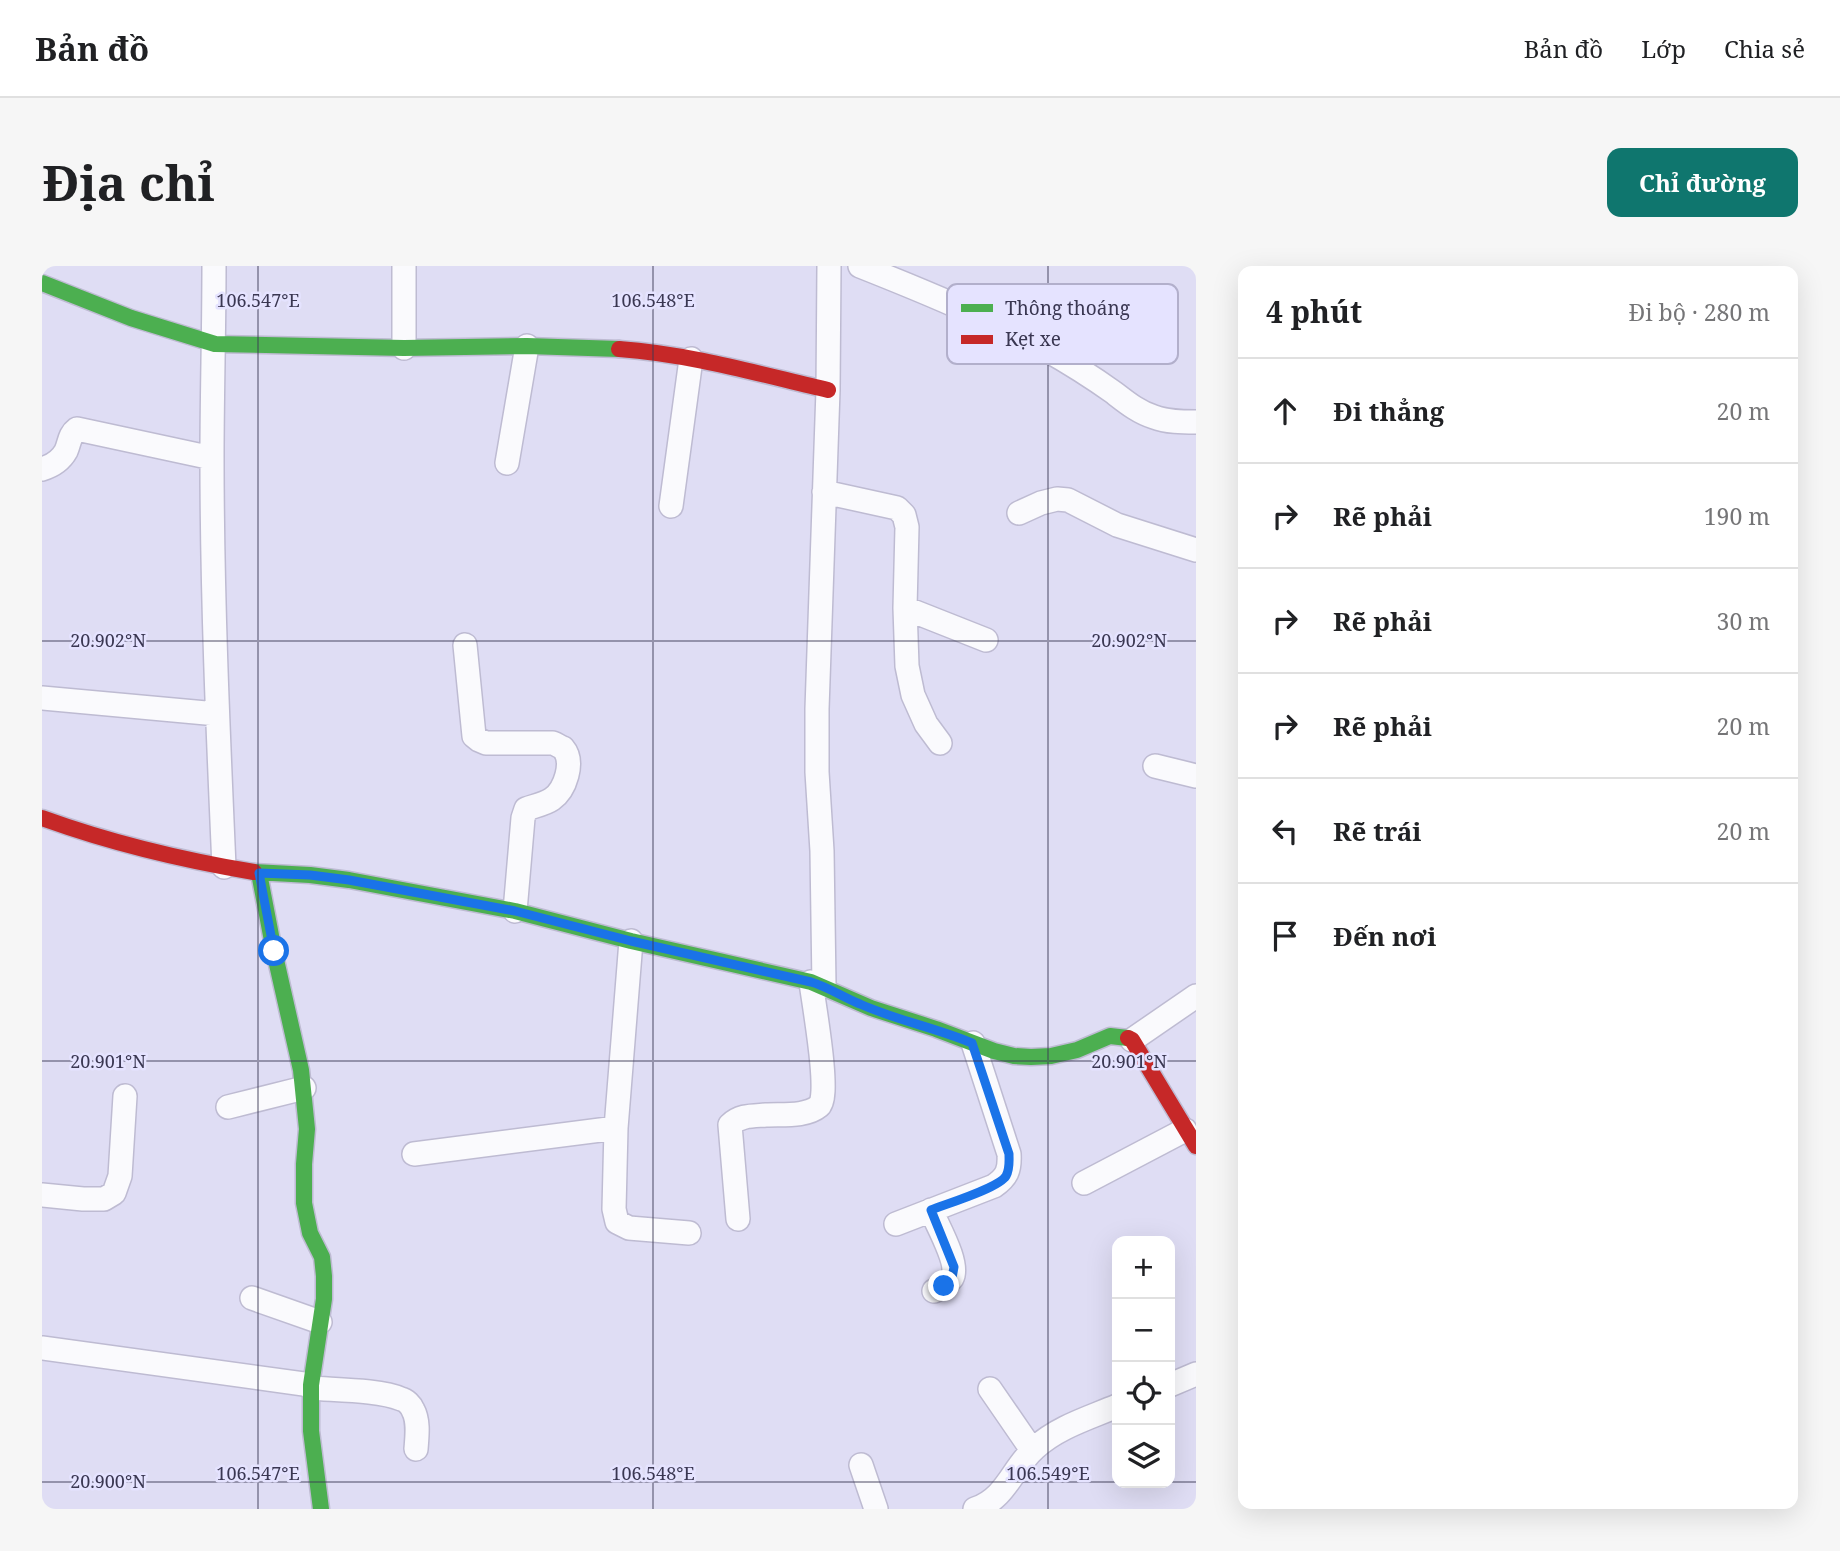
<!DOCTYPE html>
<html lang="vi">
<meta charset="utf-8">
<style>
:root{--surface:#fff;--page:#f6f6f6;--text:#202124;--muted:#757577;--line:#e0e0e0;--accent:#0f766e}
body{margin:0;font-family:"Noto Serif",serif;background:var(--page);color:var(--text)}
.controls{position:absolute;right:21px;bottom:21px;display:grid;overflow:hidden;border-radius:14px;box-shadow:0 7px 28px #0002}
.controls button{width:63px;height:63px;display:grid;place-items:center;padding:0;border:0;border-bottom:2px solid var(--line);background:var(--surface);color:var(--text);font:35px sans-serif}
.stop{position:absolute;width:21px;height:21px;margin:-16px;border:5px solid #1a73e8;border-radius:50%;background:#fff}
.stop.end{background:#1a73e8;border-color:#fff;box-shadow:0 2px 7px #0008}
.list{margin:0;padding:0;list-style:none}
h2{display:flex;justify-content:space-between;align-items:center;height:91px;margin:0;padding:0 28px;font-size:30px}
h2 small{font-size:23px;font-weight:400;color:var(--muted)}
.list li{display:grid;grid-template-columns:46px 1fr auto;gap:21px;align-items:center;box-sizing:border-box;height:105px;padding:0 28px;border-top:2px solid var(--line)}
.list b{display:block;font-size:26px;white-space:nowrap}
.list em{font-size:23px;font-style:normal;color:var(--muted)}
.icon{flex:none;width:38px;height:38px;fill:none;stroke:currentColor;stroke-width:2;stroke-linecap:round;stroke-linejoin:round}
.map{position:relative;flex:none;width:1154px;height:1243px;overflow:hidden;border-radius:14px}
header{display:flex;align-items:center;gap:42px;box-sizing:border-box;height:98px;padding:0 35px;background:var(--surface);border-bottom:2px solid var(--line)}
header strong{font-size:33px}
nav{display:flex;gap:38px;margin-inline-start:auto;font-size:24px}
.intro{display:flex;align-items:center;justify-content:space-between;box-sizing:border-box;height:168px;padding:0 42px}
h1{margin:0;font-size:49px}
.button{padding:18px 32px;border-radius:14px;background:var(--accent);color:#fff;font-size:24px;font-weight:700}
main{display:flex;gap:42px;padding:0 42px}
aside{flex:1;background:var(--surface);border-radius:14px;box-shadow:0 7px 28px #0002}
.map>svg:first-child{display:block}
</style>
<header>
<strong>Bản đồ</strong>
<nav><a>Bản đồ</a><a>Lớp</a><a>Chia sẻ</a></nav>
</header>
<div class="intro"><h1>Địa chỉ</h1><a class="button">Chỉ đường</a></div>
<main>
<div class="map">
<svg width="1154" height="1243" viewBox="0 0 1154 1243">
<rect width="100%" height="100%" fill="#dfddf4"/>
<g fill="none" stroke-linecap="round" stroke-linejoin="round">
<defs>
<path id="street" d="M172 0C172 64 170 128 170 192 170 328 176 465 182 601
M818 0C881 25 944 51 1003 83 1026 96 1050 111 1071 126 1084 136 1096 146 1112 151 1125 156 1140 156 1154 156
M362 82V0
M465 197 485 80
M0 203C10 200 19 194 24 185 28 176 27 169 35 163L170 192
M782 226 855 242 862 249 865 261 863 342 865 400 871 429 884 458 898 477
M629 240 649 93
M977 247 999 237 1015 233 1026 234 1075 259 1154 284
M863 342 944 374
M423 379 432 470 437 474 444 477H511C512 477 520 482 521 482 533 496 523 524 510 533 503 538 492 540 484 543L481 552 473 645
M0 432 175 448
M1113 500 1154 510
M589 675 574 862 572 943 575 956 587 962 647 967
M782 720 780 585 775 506V443L786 124 787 0
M1090 774 1154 730
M186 841 262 822
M372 888 574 862
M1042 917 1143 864
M0 929 41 933H62L72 927 78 910 83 830
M889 944C895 959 918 998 910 1012 906 1018 898 1022 892 1025
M696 953 688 859C698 849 711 850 724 849 740 848 764 851 777 840 789 831 771 734 769 716
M854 958 952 920C965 911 968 904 967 888L931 777
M210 1032 278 1056
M0 1082 269 1119
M1128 1119 1154 1108
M269 1122C293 1124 339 1124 359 1133 364 1134 369 1139 371 1144 377 1155 375 1170 374 1183
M948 1123 990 1184
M819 1199 834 1243
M933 1243C965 1232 970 1202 993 1182 1016 1161 1047 1152 1075 1140"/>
<path id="fast" d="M0 17 89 52 173 78 362 82 485 80 577 83
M212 606 268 609 307 614 473 645 589 675 769 716 829 742 894 763 952 785 972 790 989 791 1009 790 1035 784 1068 770 1086 772
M217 607 232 685 259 804 265 863 262 898V937L268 967 280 991 282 1010V1033L269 1119V1165L279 1243"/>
<path id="jam" d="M577 83C648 88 717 108 786 124
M0 552C69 577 140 594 212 606
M1086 772 1090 774 1154 880"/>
</defs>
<use href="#street" stroke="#bebbd2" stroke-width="26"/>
<use href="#fast" stroke="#bebbd2" stroke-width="19"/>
<use href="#jam" stroke="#bebbd2" stroke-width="19"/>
<use href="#street" stroke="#fafafd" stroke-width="23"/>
<use href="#fast" stroke="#4caf50" stroke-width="16"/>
<use href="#jam" stroke="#c62828" stroke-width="16"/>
</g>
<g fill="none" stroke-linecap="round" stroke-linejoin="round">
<path stroke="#1a73e8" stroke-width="9" d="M232 685 217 607 268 609 307 614 473 645 589 675 769 716C786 721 801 731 818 738 854 754 894 762 930 777L967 888C967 896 968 903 964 910 957 922 904 938 889 944L912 1001 910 1012 902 1020"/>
</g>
<path fill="none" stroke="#3a3752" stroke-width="2" stroke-opacity="0.45" d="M216 0V1243M611 0V1243M1006 0V1243M0 375H1154M0 795H1154M0 1216H1075M1128 1216H1154"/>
<rect x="905" y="18" width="231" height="80" rx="10" fill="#e5e3ff" stroke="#b2afcb" stroke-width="2"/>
<rect x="919" y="38" width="32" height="8" fill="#4caf50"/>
<rect x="919" y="69" width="32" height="9" fill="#c62828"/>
<g font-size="19" fill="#3a3752">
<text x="963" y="49">Thông thoáng</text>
<text x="963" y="80">Kẹt xe</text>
</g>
<g font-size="18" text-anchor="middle" fill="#3a3752" stroke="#e5e3ff" stroke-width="5" stroke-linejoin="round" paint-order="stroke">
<text x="216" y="41">106.547°E</text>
<text x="611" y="41">106.548°E</text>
<text x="66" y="381">20.902°N</text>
<text x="1087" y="381">20.902°N</text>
<text x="66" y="802">20.901°N</text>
<text x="1087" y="802">20.901°N</text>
<text x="216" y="1214">106.547°E</text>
<text x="611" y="1214">106.548°E</text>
<text x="1006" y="1214">106.549°E</text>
<text x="66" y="1222">20.900°N</text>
</g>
</svg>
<div class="controls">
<button>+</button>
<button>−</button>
<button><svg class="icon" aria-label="locate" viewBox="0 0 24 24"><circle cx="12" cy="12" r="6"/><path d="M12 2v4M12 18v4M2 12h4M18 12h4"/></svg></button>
<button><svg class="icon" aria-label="layers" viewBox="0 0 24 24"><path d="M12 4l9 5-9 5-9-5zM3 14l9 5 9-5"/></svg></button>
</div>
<div class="stop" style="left:232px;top:685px"></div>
<div class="stop end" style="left:902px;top:1020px"></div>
</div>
<aside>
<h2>4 phút<small>Đi bộ · 280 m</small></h2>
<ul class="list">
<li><svg class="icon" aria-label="ahead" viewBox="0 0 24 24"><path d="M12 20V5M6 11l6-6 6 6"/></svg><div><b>Đi thẳng</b></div><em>20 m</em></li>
<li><svg class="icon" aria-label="right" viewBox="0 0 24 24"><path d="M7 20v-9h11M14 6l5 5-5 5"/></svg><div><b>Rẽ phải</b></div><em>190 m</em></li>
<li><svg class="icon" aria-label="right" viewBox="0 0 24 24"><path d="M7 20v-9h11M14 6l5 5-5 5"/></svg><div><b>Rẽ phải</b></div><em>30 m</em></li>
<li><svg class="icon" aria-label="right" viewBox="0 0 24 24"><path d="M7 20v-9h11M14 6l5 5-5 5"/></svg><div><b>Rẽ phải</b></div><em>20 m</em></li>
<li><svg class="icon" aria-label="left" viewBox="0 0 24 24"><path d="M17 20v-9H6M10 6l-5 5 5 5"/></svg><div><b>Rẽ trái</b></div><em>20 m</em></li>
<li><svg class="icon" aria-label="arrive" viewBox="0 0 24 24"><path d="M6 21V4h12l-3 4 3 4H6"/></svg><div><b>Đến nơi</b></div></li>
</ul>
</aside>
</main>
